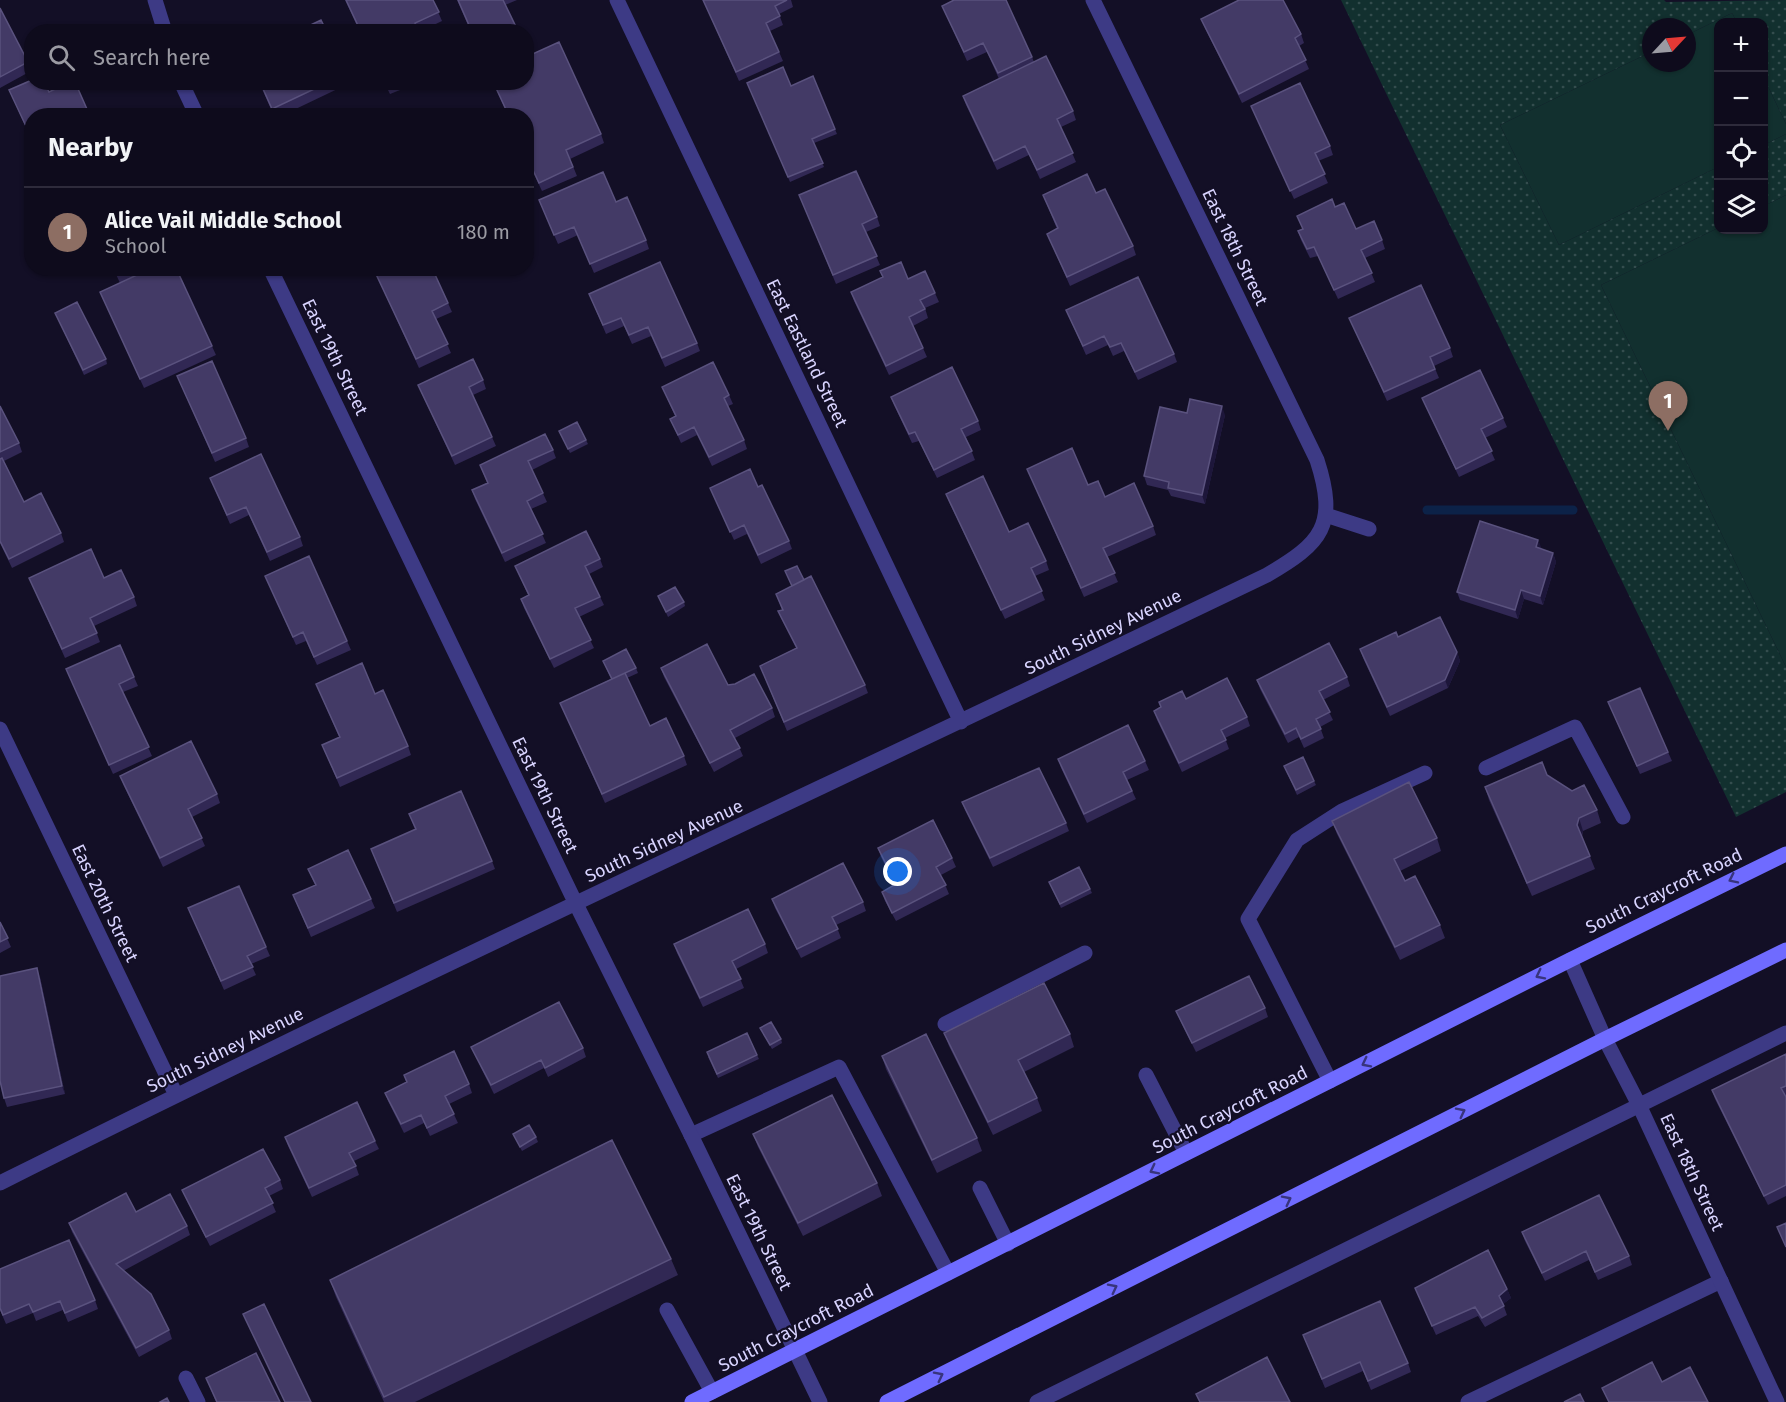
<!DOCTYPE html>
<meta charset="utf-8">
<style>
:root{--surface:#0e0b1c;--page:#1c1929;--text:#f1f3f6;--muted:#9b9ba3;--line:#2e2b3b;--accent:#1a73e8}
body{margin:0;font-family:"Fira Sans",sans-serif;background:var(--page);color:var(--text)}
.controls{position:absolute;right:18px;top:18px;display:grid;overflow:hidden;border-radius:12px;box-shadow:0 2px 4px #0004}
.controls button{width:54px;height:54px;display:grid;place-items:center;padding:0;border:0;border-bottom:2px solid var(--line);background:var(--surface);color:var(--text);font:30px sans-serif}
.compass{position:absolute;left:1642px;top:18px;width:54px;height:54px;border-radius:50%;background:var(--surface);box-shadow:0 2px 4px #0004;rotate:64deg}
.you{position:absolute;left:898px;top:872px;width:21px;height:21px;margin:-15px;border:4px solid #fff;border-radius:50%;background:#1a73e8;box-shadow:0 0 0 9px #1a73e833}
.badge{display:grid;place-items:center;width:39px;height:39px;border-radius:50%;background:var(--accent);color:#fff;font-size:20px;font-weight:700}
.pin{position:absolute;translate:-50% -50px;filter:drop-shadow(0 2px 3px #0008)}
.pin::after{content:'';position:absolute;top:32px;width:21px;height:18px;background:inherit;clip-path:polygon(0 0,100% 0,50% 100%)}
.list{margin:0;padding:0;list-style:none}
h2{display:flex;justify-content:space-between;align-items:center;height:78px;margin:0;padding:0 24px;font-size:26px}
h2 small{font-size:20px;font-weight:400;color:var(--muted)}
.list li{display:grid;grid-template-columns:39px 1fr auto;gap:18px;align-items:center;box-sizing:border-box;height:90px;padding:0 24px;border-top:2px solid var(--line)}
.list b{display:block;font-size:22px;white-space:nowrap}
.list p{margin:0;font-size:20px;white-space:nowrap;color:var(--muted)}
.list em{font-size:20px;font-style:normal;color:var(--muted)}
.icon{flex:none;width:33px;height:33px;fill:none;stroke:currentColor;stroke-width:2;stroke-linecap:round;stroke-linejoin:round}
.map{position:relative;flex:none;width:1786px;height:1402px;overflow:hidden}
.search{position:absolute;background:var(--surface);box-shadow:0 2px 4px #0004;left:24px;top:24px;width:510px;height:66px;display:flex;align-items:center;gap:15px;box-sizing:border-box;padding:0 21px;border-radius:24px;color:var(--muted);font-size:22px}
.panel{position:absolute;background:var(--surface);box-shadow:0 2px 4px #0004;left:24px;top:108px;width:510px;height:168px;border-radius:24px}
.map>svg:first-child{display:block}
</style>
<div class="map">
<svg width="1786" height="1402" viewBox="0 0 1786 1402">
<defs>
<pattern id="grass-dots" width="8" height="8" patternUnits="userSpaceOnUse" patternTransform="scale(1.5)"><rect width="8" height="8" fill="#12302f"/><path d="M2 2h.1M6 6h.1" fill="none" stroke="#344d4e" stroke-width="1.8" stroke-linecap="round"/></pattern>
</defs>
<rect width="100%" height="100%" fill="#130f26"/>
<path fill="url(#grass-dots)" d="M1341 0H1664L1666 2 1786 0V124L1764 78V22H1737L1732 13 1687 35V27H1651V52L1500 125 1559 245 1718 167V228L1601 285 1786 667V792L1736 817Z
M1786 134V195L1764 206V145Z"/>
<path fill="#12302f" d="M1732 13 1737 22H1718V167L1559 245 1500 125 1651 52V63H1687V35Z
M1764 78 1786 124V134L1764 145Z
M1786 195V667L1601 285 1718 228V230H1764V206Z"/>
<g fill="none" stroke-linecap="round" stroke-linejoin="round">
<path stroke="#0c2248" stroke-width="9" d="M1427 510H1573"/>
<path stroke="#3d3a85" stroke-width="15" d="M1486 768 1575 727 1623 817
M945 1024 1085 953
M1146 1075 1186 1153
M1330 1081 1248 919 1297 840 1342 811 1425 773
M691 1135 839 1067 948 1273
M980 1188 1008 1244
M667 1310 712 1392
M186 1378 198 1402
M1468 1402 1721 1281"/>
<path stroke="#3d3a85" stroke-width="15" d="M155 0 165 32
M617 0 961 722
M181 82 197 116
M270 268 576 904 691 1135 820 1402
M1326 515 1369 529
M0 729 176 1095
M1570 960 1605 1039 1639 1105 1777 1402
M0 1183C419 973 845 778 1267 575 1322 543 1338 525 1317 460L1093 0
M1037 1402 1786 1033"/>
<path stroke="#6f6bff" stroke-width="15" d="M692 1402 1570 960 1786 854
M887 1402 1605 1039 1786 950"/>
</g>
<path fill="#312854" d="M345 0H433L442 21 419 32H360Z
M457 0H517L505 5 518 32H471Z
M703 0H791L793 7 779 14 783 25 770 31 783 61 739 81Z
M942 6 1032 57 1034 62 1073 111 1076 120 1061 127 1076 162 1040 179 1029 155 997 170 966 105 963 96 999 79 987 52 967 61Z
M0 8 28 62 31 71 0 88Z
M1201 19 1301 34 1304 43 1299 46 1309 69 1242 103 1205 28Z
M526 57 601 134 604 143 570 159 577 176 542 191 526 157V116H508L496 88 530 72 526 64Z
M813 76 837 134 814 143 824 167 790 182 747 83 791 86Z
M259 82H350V83L281 116H274Z
M384 82H403L405 88 390 94Z
M9 90 49 92 32 116V141Z
M1251 106 1330 146 1333 155 1318 161 1328 183 1294 199Z
M1096 193 1133 246 1136 255 1070 286 1047 234 1057 229 1043 195Z
M799 195 877 217 880 226 866 232 880 265 836 284Z
M539 200 616 202 646 240 649 249 594 273 578 235 558 244Z
M1335 207 1356 229 1382 240 1385 249 1365 258 1375 282 1338 299 1318 256 1310 258 1301 240 1298 231 1303 229 1297 216Z
M113 268H176L216 355 144 388 100 292 120 283Z
M880 271 908 279 935 293 939 302 925 308 928 318 913 326 927 357 889 375 854 301 851 292 883 277Z
M375 272 448 303 452 312 436 319 451 353 419 368Z
M589 294 697 343 700 351 665 367 651 336 632 344 624 326 606 334Z
M1066 310 1174 354 1177 362 1138 380 1124 351 1113 356 1108 345 1086 355Z
M55 313 106 359 107 364 84 375Z
M1349 318 1450 348 1453 357 1434 366 1439 378 1387 401Z
M177 376 246 438 249 447 215 462Z
M483 380 486 389 473 395 496 446 455 465 422 394 418 385Z
M662 387 729 395 733 404 728 406 744 440 747 449 712 466 697 435 681 443 670 419 675 416Z
M891 397 978 421 981 430 966 437 975 460 937 478 919 441 912 443 894 405Z
M1422 398 1503 418 1507 427 1485 438 1495 460 1459 477 1426 407Z
M0 406 19 443 22 452 4 461 24 502 61 533 64 542 12 568 0 543Z
M1187 413 1225 415 1205 504 1171 496 1168 490 1147 485 1144 476Z
M559 431 586 440 588 444 570 453Z
M553 450 556 458 532 470 547 502 531 509 546 543 505 562 475 499 472 490 487 483 480 465Z
M1027 469 1088 485 1105 497 1153 526 1156 535 1107 557 1118 582 1084 597Z
M210 478 300 537 303 546 270 561 249 515 230 524Z
M758 487 789 541 792 549 761 564 747 534 734 540 710 488Z
M946 494 1009 532 1046 561 1049 570 1035 576 1045 600 1005 619 949 502Z
M1538 540 1541 549 1553 553 1556 562 1543 605 1524 599 1518 619 1460 600 1457 592Z
M600 559 603 567 589 574 604 605 579 617 594 648 554 668 524 608 521 599 528 595 515 566Z
M785 571 804 580 865 685 868 693 787 731 760 666 796 648 782 620 778 611 782 610 776 594 792 586Z
M265 576 347 641 351 650 317 665 306 641 296 645Z
M29 578H104L134 597 137 606 94 626 100 642 65 658Z
M658 596 684 602 685 606 668 617Z
M1398 637 1457 652 1460 661 1448 688 1390 716 1363 658 1360 649Z
M603 661 636 668 638 673 627 678 650 726 684 756 687 765 605 803 560 703 611 679Z
M661 668 728 685 772 708 775 717 735 738 743 756 714 772 664 677Z
M66 669 134 677 138 686 123 692 152 756 113 774Z
M1347 677 1350 686 1323 700 1333 720 1320 727 1324 738 1304 748 1299 737 1288 743 1260 689 1257 680Z
M316 684 375 694 408 746 411 755 340 787 322 745 339 737Z
M1186 699 1247 717 1250 726 1225 738 1229 749 1182 772 1157 720 1154 711 1161 707 1159 702Z
M1608 702 1668 752 1672 761 1640 774Z
M1058 759 1145 761 1149 770 1127 780 1136 799 1087 823 1061 768Z
M1284 766 1314 781 1316 785 1297 795Z
M1547 775 1597 810 1601 823 1583 831 1582 837 1595 869 1532 896 1489 800 1485 787Z
M120 776 217 794 220 803 192 817 205 846 163 867 123 784Z
M962 802 1066 823 1069 831 993 867 965 810Z
M409 814 492 861 495 869 397 912 371 849 415 830Z
M1332 821 1437 838 1441 851 1400 871 1405 881 1440 925 1445 938 1400 960 1337 834Z
M878 848 952 858 956 867 941 875 949 894 896 921 885 901 882 892 895 885 881 857Z
M308 869 371 899 375 908 311 937 293 895 315 885Z
M1049 882 1090 889 1092 893 1061 908Z
M772 899 863 902 866 911 836 925 841 938 801 958 775 908Z
M188 908 266 947 270 956 251 964 256 975 224 990Z
M0 922 11 947 0 953Z
M674 944H765L768 953 736 969 744 988 703 1007 677 953Z
M40 977 65 1094 7 1107 4 1098Z
M1265 1008 1268 1017 1196 1052 1180 1020 1176 1011Z
M760 1028 781 1039 782 1043 772 1049Z
M944 1033 1070 1034 1074 1047 1024 1072 1037 1098 1042 1111 993 1135 949 1046Z
M471 1047 583 1048 586 1057 548 1077 544 1068 494 1094 475 1056Z
M1786 1054V1196L1768 1205 1715 1099 1712 1090Z
M757 1055 759 1059 718 1078 708 1057Z
M882 1056 977 1138 982 1151 937 1173 886 1069Z
M404 1075 469 1084 472 1093 449 1104 458 1123 430 1136 424 1123 404 1133 388 1101 385 1093 406 1082Z
M513 1134 536 1137 538 1142 522 1151Z
M753 1134 877 1183 882 1196 803 1236 758 1147Z
M285 1137 375 1141 379 1149 354 1161 359 1175 312 1197 288 1146Z
M280 1180 283 1189 269 1196 276 1212 210 1246 186 1199 182 1190Z
M136 1212 187 1226 190 1235 123 1271 169 1330 172 1339 139 1357 72 1232 69 1223Z
M1522 1232 1629 1256 1632 1265 1598 1280 1589 1260 1545 1281 1525 1241Z
M671 1259 678 1275 415 1402H384L336 1297 330 1280Z
M0 1269 95 1300 98 1309 68 1322 63 1310 36 1321 33 1313 6 1324 0 1310Z
M1415 1288 1507 1289 1511 1298 1503 1304 1507 1315 1485 1327 1478 1316 1436 1335Z
M1303 1335 1408 1363 1411 1372 1371 1390 1363 1371 1325 1388Z
M206 1378 280 1402H216Z"/>
<path fill="#1d163a" d="M1222 406 1225 415 1205 504 1202 495Z
M1538 540 1542 549 1539 556 1536 547Z
M1553 553 1556 562 1543 605 1540 596Z
M1521 590 1524 599 1518 619 1515 610Z
M1457 652 1460 661 1448 688 1445 680Z
M1579 818 1583 831 1581 838 1577 825Z
M37 968 40 977 65 1094 62 1086Z
M1507 1289 1511 1298 1502 1305 1499 1296Z"/>
<path fill="#433a66" stroke="#5a527e" stroke-width="1.5" d="M346 0H433L439 12 415 23 419 32H361Z
M458 0H503L518 31 472 32Z
M703 0H787L775 6 780 16 766 23 779 52 736 72Z
M954 0H1006L1032 57 998 73 983 43 964 52 942 6Z
M1239 0H1283L1301 34 1295 38 1306 60 1239 94 1201 19Z
M0 8 28 62 0 77Z
M321 20 327 32H296Z
M559 42 601 134 566 150 573 167 539 183 526 155V116H509L496 88 507 82H526V74L531 72 526 63V57Z
M1046 56 1073 111 1057 119 1073 153 1037 170 1025 146 994 161 963 96Z
M783 67 791 86 813 76 835 129 812 139 823 163 788 177 747 83Z
M32 80V82H44L49 92 70 82H75L90 116H32V139L9 90Z
M260 82H329L272 109Z
M385 82H394L387 86Z
M1300 83 1330 146 1315 153 1325 174 1290 191 1251 106Z
M856 171 877 217 862 224 877 256 833 275 799 195Z
M603 172 616 202 627 197 646 240 590 264 574 227 554 235 539 200Z
M1087 174 1096 193 1105 189 1133 246 1067 277 1047 234 1058 228 1043 195Z
M1332 199 1335 207 1344 203 1356 229 1374 221 1382 240 1361 250 1372 273 1334 290 1314 247 1307 249 1298 231 1303 229 1297 216Z
M660 262 697 343 662 358 648 327 629 335 621 318 603 325 589 294Z
M901 262 908 279 925 271 935 293 920 300 925 309 909 317 923 348 886 366 851 292 883 277 880 271Z
M114 268H131L117 275Z
M152 268H176L212 346 140 379 100 292Z
M382 268H432L448 303 432 311 448 344 416 359 375 272Z
M1138 277 1174 354 1135 372 1121 343 1110 347 1104 336 1083 346 1066 310Z
M1421 285 1450 348 1430 357 1435 369 1384 392 1349 318Z
M77 302 106 359 83 370 55 313Z
M473 359 483 380 469 387 492 437 452 456 418 385Z
M212 361 246 438 212 453 177 376Z
M713 362 729 395 724 398 744 440 709 457 694 427 678 435 670 419 676 416 662 387Z
M952 367 978 421 961 429 972 451 934 470 915 432 909 434 891 397Z
M1480 370 1503 418 1481 429 1492 451 1456 469 1422 398Z
M1190 399 1222 406 1202 495 1168 488 1169 482 1144 476 1160 407 1187 413Z
M0 406 19 443 0 452Z
M577 422 586 440 568 449 559 431Z
M545 434 553 450 528 461 543 493 527 501 543 534 502 553 472 490 488 483 480 465Z
M1072 448 1088 485 1098 481 1105 497 1134 483 1153 526 1103 548 1115 573 1081 588 1027 469Z
M261 454 300 537 267 552 246 507 227 515 210 478Z
M2 458 24 502 41 493 61 533 9 559 0 541V459Z
M750 469 758 487 762 485 789 541 758 555 744 525 730 532 710 488Z
M983 476 1009 532 1028 523 1046 561 1031 568 1042 591 1001 610 946 494Z
M1480 521 1538 540 1536 547 1553 553 1540 596 1521 590 1515 610 1457 592Z
M586 531 600 559 585 566 600 597 575 608 591 640 550 659 521 599 529 595 515 566Z
M91 549 104 578 121 570 134 597 90 618 97 633 62 649 29 578Z
M309 556 347 641 314 657 303 632 293 637 265 576Z
M797 566 804 580 792 586 785 571Z
M811 576 865 685 784 722 760 666 797 648 778 611 783 610 776 594Z
M675 587 684 602 666 612 658 596Z
M1440 617 1457 652 1445 680 1387 707 1360 649 1396 632 1398 637Z
M1329 643 1347 677 1319 691 1330 712 1316 719 1321 729 1301 739 1296 728 1285 734 1257 680Z
M707 644 728 685 735 684 754 674 772 708 730 730 740 748 710 763 661 668Z
M120 645 134 677 119 684 149 747 109 765 66 669Z
M626 649 636 668 612 679 603 661Z
M362 663 375 694 383 690 408 746 337 778 322 745 340 737 316 684Z
M625 673 650 726 666 718 684 756 602 794 560 703Z
M1227 678 1247 717 1221 730 1226 740 1179 763 1154 711 1161 707 1159 702 1182 691 1186 699Z
M1640 688 1668 752 1637 766 1608 702Z
M1128 725 1145 761 1123 772 1132 791 1084 814 1058 759Z
M191 741 217 794 188 809 202 838 160 858 120 776Z
M1303 757 1314 781 1296 790 1284 766Z
M1542 762 1547 775 1572 791 1584 785 1597 810 1579 818 1577 825 1590 856 1527 883 1485 787Z
M1039 768 1066 823 990 858 962 802Z
M1409 782 1437 838 1394 859 1405 881 1415 876 1440 925 1395 947 1332 821Z
M461 791 492 861 394 903 371 849 416 829 409 814Z
M933 820 952 858 936 867 946 885 892 913 882 892 896 884 878 848Z
M348 850 371 899 308 928 293 895 316 885 308 869Z
M843 863 863 902 832 917 838 929 797 949 772 899Z
M1079 867 1090 889 1060 904 1049 882Z
M239 886 266 947 247 956 253 967 221 981 188 908Z
M748 909 765 944 732 961 741 979 700 998 674 944Z
M0 922 8 938 0 942Z
M37 968 62 1086 4 1098 0 1081V976Z
M1249 976 1265 1008 1192 1043 1176 1011Z
M1044 983 1070 1034 1018 1060 1037 1098 988 1122 944 1033Z
M559 1002 583 1048 545 1068 541 1060 491 1085 471 1047Z
M771 1022 781 1039 770 1045 760 1028Z
M747 1033 757 1055 717 1074 707 1052Z
M926 1034 977 1138 932 1160 882 1056Z
M454 1051 469 1084 445 1096 454 1114 427 1128 421 1115 401 1124 385 1093 407 1082 404 1075Z
M1786 1054V1086L1781 1088 1786 1097V1185L1764 1196 1712 1090Z
M832 1095 877 1183 798 1223 753 1134Z
M357 1102 375 1141 349 1153 356 1166 309 1188 285 1137Z
M529 1125 536 1137 520 1147 513 1134Z
M612 1140 671 1259 384 1397 330 1280Z
M263 1149 280 1180 265 1188 273 1203 206 1237 182 1190Z
M126 1193 136 1212 170 1194 187 1226 116 1264 151 1294 169 1330 136 1348 69 1223Z
M1599 1195 1629 1256 1595 1272 1586 1251 1542 1273 1522 1232Z
M1786 1223V1247L1777 1227Z
M69 1240 95 1300 65 1313 60 1301 33 1312 29 1304 3 1315 0 1308V1269Z
M1488 1250 1507 1289 1499 1296 1504 1306 1482 1318 1475 1307 1432 1326 1415 1288Z
M1380 1301 1408 1363 1368 1381 1360 1362 1322 1379 1303 1335Z
M264 1304 311 1402H285L243 1314Z
M256 1353 280 1402H217L206 1378Z
M1267 1357 1290 1402H1200L1196 1394Z
M1652 1362 1662 1382 1690 1367 1708 1402H1609L1602 1388Z
M1580 1394 1584 1402H1564Z
M167 1398 169 1402H160Z"/>
<defs><path id="oneway-chevron" d="M-2-3.5L2.5 0L-2 3.5" fill="none" stroke-width="1.6" stroke-linecap="round" stroke-linejoin="round" transform="scale(1.5)"/></defs>
<g stroke="#38347d">
<use href="#oneway-chevron" transform="translate(1733 879) rotate(154)"/>
<use href="#oneway-chevron" transform="translate(1540 975) rotate(153)"/>
<use href="#oneway-chevron" transform="translate(1366 1063) rotate(153)"/>
<use href="#oneway-chevron" transform="translate(1461 1112) rotate(-27)"/>
<use href="#oneway-chevron" transform="translate(1154 1170) rotate(153)"/>
<use href="#oneway-chevron" transform="translate(1287 1200) rotate(-27)"/>
<use href="#oneway-chevron" transform="translate(1113 1288) rotate(-27)"/>
<use href="#oneway-chevron" transform="translate(939 1376) rotate(-27)"/>
</g>
<g text-anchor="middle" dominant-baseline="central" stroke-width="4.5" stroke-linejoin="round" paint-order="stroke">
<g font-size="18" fill="#d9d4ff" stroke="#130f26">
<text transform="translate(1235 247) rotate(64)">East 18th Street</text>
<text transform="translate(807 353) rotate(64)">East Eastland Street</text>
<text transform="translate(335 357) rotate(64)">East 19th Street</text>
<text transform="translate(1103 632) rotate(-26)">South Sidney Avenue</text>
<text transform="translate(545 795) rotate(64)">East 19th Street</text>
<text transform="translate(664 841) rotate(-25)">South Sidney Avenue</text>
<text transform="translate(1664 891) rotate(-26)">South Craycroft Road</text>
<text transform="translate(105 903) rotate(64)">East 20th Street</text>
<text transform="translate(225 1050) rotate(-26)">South Sidney Avenue</text>
<text transform="translate(1230 1110) rotate(-27)">South Craycroft Road</text>
<text transform="translate(1692 1172) rotate(65)">East 18th Street</text>
<text transform="translate(759 1232) rotate(64)">East 19th Street</text>
<text transform="translate(796 1328) rotate(-27)">South Craycroft Road</text>
</g>
</g>
</svg>
<div class="controls">
<button>+</button>
<button>−</button>
<button><svg class="icon" aria-label="locate" viewBox="0 0 24 24"><circle cx="12" cy="12" r="6"/><path d="M12 2v4M12 18v4M2 12h4M18 12h4"/></svg></button>
<button><svg class="icon" aria-label="layers" viewBox="0 0 24 24"><path d="M12 4l9 5-9 5-9-5zM3 14l9 5 9-5"/></svg></button>
</div>
<svg class="compass" viewBox="-18 -18 36 36"><path d="M0-13l5 13h-10z" fill="#e53935"/><path d="M0 13l5-13h-10z" fill="#9b9ba3"/></svg>
<div class="you"></div>
<div class="pin badge" style="left:1668px;top:431px;background:#8d6e63">1</div>
<div class="search"><svg class="icon" aria-label="search" viewBox="0 0 24 24"><circle cx="10" cy="10" r="6"/><path d="M15 15l6 6"/></svg>Search here</div>
<section class="panel">
<h2>Nearby<small></small></h2>
<ul class="list">
<li><span class="badge" style="background:#8d6e63">1</span><div><b>Alice Vail Middle School</b><p>School</p></div><em>180 m</em></li>
</ul>
</section>
</div>
